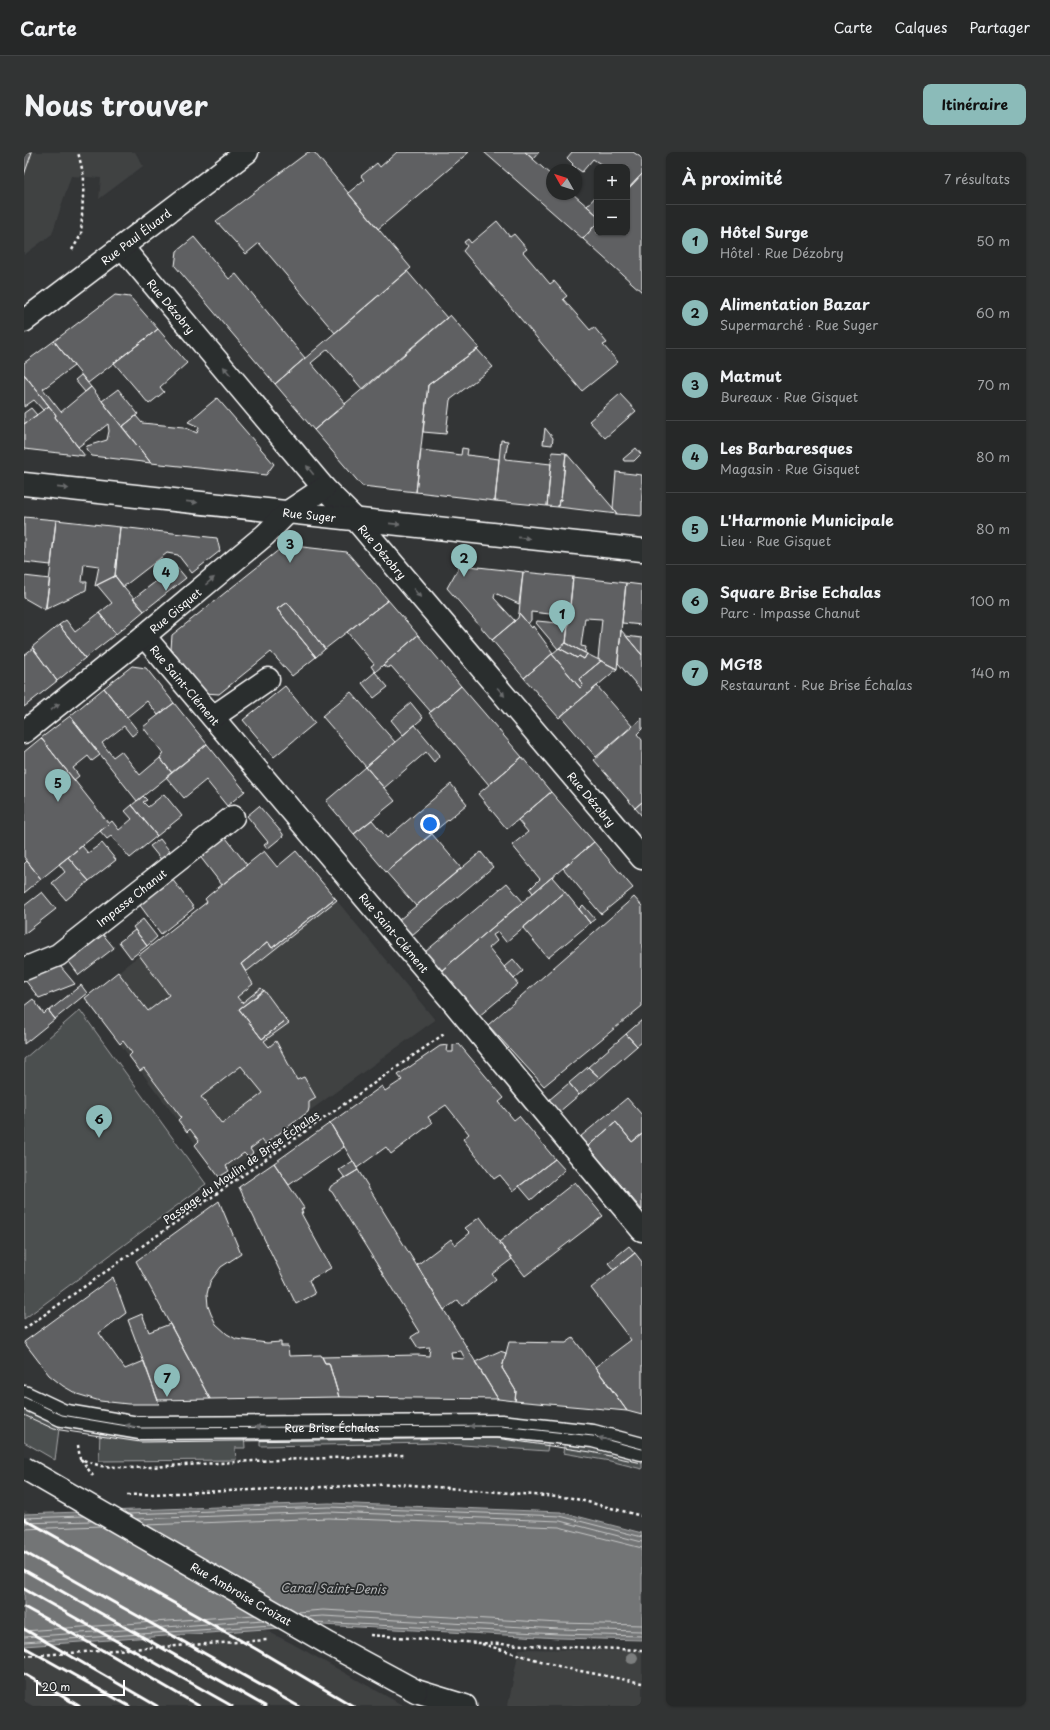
<!DOCTYPE html>
<html lang="fr">
<meta charset="utf-8">
<style>
:root{--surface:#262828;--page:#323434;--text:#f1f3f6;--muted:#a4a6a8;--line:#424445;--accent:#8bbbb9}
body{margin:0;font-family:"Playpen Sans",sans-serif;background:var(--page);color:var(--text)}
.controls{position:absolute;right:12px;top:12px;display:grid;overflow:hidden;border-radius:8px;box-shadow:0 1px 3px #0004}
.controls button{width:36px;height:36px;display:grid;place-items:center;padding:0;border:0;border-bottom:1px solid var(--line);background:var(--surface);color:var(--text);font:20px sans-serif}
.compass{position:absolute;left:522px;top:12px;width:36px;height:36px;border-radius:50%;background:var(--surface);box-shadow:0 1px 3px #0004;rotate:309deg}
.scale{position:absolute;left:12px;bottom:10px;width:89px;box-sizing:border-box;padding-left:4px;border:2px solid #fff;border-top:0;font-size:11px;line-height:14px;white-space:nowrap;color:#fff;-webkit-text-stroke:3px #2a2d2e;paint-order:stroke}
.you{position:absolute;left:406px;top:672px;width:14px;height:14px;margin:-10px;border:3px solid #fff;border-radius:50%;background:#1a73e8;box-shadow:0 0 0 6px #1a73e833}
.badge{display:grid;place-items:center;width:26px;height:26px;border-radius:50%;background:var(--accent);color:#111;font-size:13px;font-weight:700}
.pin{position:absolute;translate:-50% -33px;filter:drop-shadow(0 1px 2px #0008)}
.pin::after{content:'';position:absolute;top:21px;width:14px;height:12px;background:inherit;clip-path:polygon(0 0,100% 0,50% 100%)}
.list{margin:0;padding:0;list-style:none}
h2{display:flex;justify-content:space-between;align-items:center;height:52px;margin:0;padding:0 16px;font-size:17px}
h2 small{font-size:13px;font-weight:400;color:var(--muted)}
.list li{display:grid;grid-template-columns:26px 1fr auto;gap:12px;align-items:center;box-sizing:border-box;height:72px;padding:0 16px;border-top:1px solid var(--line)}
.list b{display:block;font-size:15px;white-space:nowrap}
.list p{margin:0;font-size:13px;white-space:nowrap;color:var(--muted)}
.list em{font-size:13px;font-style:normal;color:var(--muted)}
.map{position:relative;flex:none;width:618px;height:1554px;overflow:hidden;border-radius:8px}
header{display:flex;align-items:center;gap:24px;box-sizing:border-box;height:56px;padding:0 20px;background:var(--surface);border-bottom:1px solid var(--line)}
header strong{font-size:19px}
nav{display:flex;gap:22px;margin-inline-start:auto;font-size:14px}
.intro{display:flex;align-items:center;justify-content:space-between;box-sizing:border-box;height:96px;padding:0 24px}
h1{margin:0;font-size:28px}
.button{padding:10px 18px;border-radius:8px;background:var(--accent);color:#111;font-size:14px;font-weight:700}
main{display:flex;gap:24px;padding:0 24px}
aside{flex:1;background:var(--surface);border-radius:8px;box-shadow:0 1px 3px #0004}
.map>svg:first-child{display:block}
</style>
<header>
<strong>Carte</strong>
<nav><a>Carte</a><a>Calques</a><a>Partager</a></nav>
</header>
<div class="intro"><h1>Nous trouver</h1><a class="button">Itinéraire</a></div>
<main>
<div class="map">
<svg width="618" height="1554" viewBox="0 0 618 1554">
<rect width="100%" height="100%" fill="#333536"/>
<filter id="ink" filterUnits="userSpaceOnUse"><feTurbulence type="fractalNoise" baseFrequency=".025" numOctaves="2"/><feDisplacementMap in="SourceGraphic" scale="8" xChannelSelector="R" yChannelSelector="G"/><feConvolveMatrix kernelMatrix="1 2 1 2 8 2 1 2 1" color-interpolation-filters="sRGB"/></filter>
<g filter="url(#ink)">
<path fill="#404243" d="M0 0H111L119 14 75 47 77 26 47 24 28 82 0 103Z
M240 699 253 715 272 699 411 868 284 960 224 1005 195 1025 163 980 61 846 183 750 181 747 184 744Z
M0 1358 267 1491 380 1554H9L0 1549Z
M495 1497 618 1499V1554H484Z"/>
<path fill="#4c4f50" stroke="#a6a7a8" d="M56 858 182 1032 0 1167V907Z
M0 1256 36 1269 31 1308 0 1290Z
M76 1279 220 1282 221 1296H211L212 1308 75 1309Z
M353 1279 525 1287 523 1299 411 1291 236 1294V1281Z
M541 1287 618 1305V1317L586 1309 539 1301Z"/>
<path fill="#737576" stroke="#abacad" d="M305 1351 537 1360 618 1381V1488L535 1486 298 1473 0 1494V1362Z"/>
<g fill="none" stroke-linecap="round" stroke-linejoin="round">
<path stroke="#c7c8c8" stroke-width="1" d="M104 1362 305 1355 536 1364 618 1385
M0 1366 59 1364
M113 1367 305 1360 536 1369 618 1390
M0 1371 67 1369
M122 1373 305 1366 535 1375 618 1396
M0 1377 77 1374
M273 1460 299 1458 536 1471 618 1473
M283 1465 299 1464 536 1477 618 1479
M290 1470 535 1482 618 1484
M0 1479 231 1463
M0 1485 240 1468
M0 1490 248 1473"/>
</g>
<path fill="#5f6162" stroke="#fff" fill-rule="evenodd" d="M0 0H8L0 23Z
M284 0H290L387 116 311 181 235 91 222 102 192 69Z
M373 0H445L354 77 324 41 340 28 337 24 353 11 356 15Z
M460 0H501L528 24V42H549L573 63V71L559 87Z
M501 0H515L509 7Z
M548 0H609L618 6V22L603 38V15H581L569 7 558 20 548 13 549 12 543 6Z
M618 22V140L559 87 573 71V81H603V38Z
M573 43V63L563 54Z
M473 69 486 85 490 82 503 97 499 100 526 132 530 129 543 144 539 147 566 178 570 175 583 191 579 193 594 210 558 239 439 99 443 94 440 90 444 87 447 91Z
M170 85 205 127 212 122 281 206 251 232 151 114 153 99Z
M383 119 423 166 339 238 304 197 287 211 322 252 290 278 251 232Z
M91 143 106 145 134 177 64 231 30 189Z
M426 163 455 196 404 233 392 340 338 334 290 278Z
M134 177 163 211 136 235 140 240 125 252 90 211Z
M30 189 50 214 19 237 37 260 67 235 127 311 68 304 62 297 63 294 83 288 85 279 84 272 54 295 31 265 32 263 0 222V211Z
M453 197 469 215 426 248 422 282 399 280 404 233Z
M0 222 25 254 19 258 10 248 0 255Z
M57 223 67 235 61 240 51 228Z
M94 237 114 262 98 275 78 249Z
M596 242 612 259 581 286 565 269Z
M193 246 250 312 242 323 127 311 98 275 112 264 118 271 160 275 173 281 175 275 164 270Z
M25 254 32 263 31 265 61 304 0 297V272Z
M7 256 13 263 0 272V261Z
M521 276 529 286 528 293 519 292Z
M477 288 484 289 481 307 527 312 523 354 471 349Z
M438 296 444 297 443 303 475 307 471 349 392 340 397 298 437 303Z
M612 296 617 302 610 309H600L599 307Z
M528 300 542 301 537 348H535L534 355 523 354Z
M542 301 589 356 593 362 534 355 535 348H537Z
M592 320 618 323V364L593 362 589 356Z
M0 365 32 368 27 413 0 410Z
M32 368 96 375 91 424 71 434 75 414 60 412 58 430H63L62 438 22 457Z
M96 375 193 386 196 399 168 421 154 403 143 401 99 435 91 424Z
M261 393 323 400 364 448 301 497 263 450 253 457 292 505 268 524 247 500 195 542 181 541 147 497 148 483Z
M436 413 499 420 495 452 471 441 470 446 491 469 468 488 423 436Z
M152 414 162 426 120 459 109 447Z
M499 420 549 425 545 464 507 460V468L504 472 495 461Z
M0 424 26 427 21 458 0 446Z
M91 424 120 459 92 482 75 461 88 451 73 433Z
M549 425 602 431 593 517 574 507 578 467 561 466 557 494 562 495 561 501 542 491Z
M602 431 618 433V473L598 471Z
M364 448 394 483 351 520 347 514 350 512 323 480Z
M263 450 301 497 292 505 253 457Z
M75 461 92 482 61 506 35 473 42 468 51 480Z
M495 461 508 476 509 474 529 501 500 526 468 488 494 466Z
M513 469 544 472 542 491 534 497 512 471Z
M35 473 61 506 33 529 8 495Z
M597 478 618 503V539L594 511Z
M394 483 437 534 407 560 367 514 363 516 359 513Z
M602 484 618 486V503Z
M542 491 563 502 560 507 555 504 553 506 535 496Z
M9 496 33 529 0 555V503Z
M535 496 553 506 555 504 560 507 563 502 577 509 555 527 559 533 556 536 528 502Z
M528 502 556 536 559 533 555 527 577 509 593 517 535 566 500 526Z
M108 514 122 516 150 551 134 563 123 549 103 565 80 536Z
M351 520 364 535 350 546 338 531Z
M261 534 291 571 250 605 219 568Z
M437 534 498 605 465 633 405 561Z
M573 534 608 574 572 605 537 564Z
M80 536 114 579 108 584 100 574 78 591 89 605 97 599 116 623 136 606 148 621 113 649 46 564Z
M327 540 371 590 342 615 298 564Z
M150 551 183 592 148 621 136 606 139 601 119 575Z
M387 551 399 566 379 583 367 568Z
M46 564 76 603 68 609 64 604 49 616 55 624 50 628 17 586Z
M618 566V577L613 582 618 588V650L611 656 570 608Z
M391 573 416 603 410 610 402 600 360 636 342 615Z
M17 586 85 672 17 727 0 705V600Z
M183 592 221 639 203 654 182 628 160 646 142 625Z
M498 605 527 640 483 677 454 642Z
M342 615 371 649 330 682 302 649Z
M427 632 443 652 362 720 330 682 348 668 363 686Z
M527 640 570 690 509 741 506 737 516 727 488 693 504 680 494 668Z
M140 642 158 664 133 684 108 653 119 644 123 648 119 650 124 655Z
M618 650V664L611 656Z
M108 653 133 684 106 706 87 684 83 687 76 679 88 669 95 678 108 667 101 659Z
M235 654 259 682V684L243 697 240 693 244 690 223 664Z
M199 682 223 713 198 733 174 702Z
M408 682 437 716 392 754 362 720Z
M136 687 148 702 139 710 126 694Z
M570 690 609 736 577 762 539 716Z
M78 691 92 708 65 729 44 705 58 694 64 701Z
M240 699 253 715 272 699 311 746 248 796 244 790 217 812 229 832 213 845 218 851 237 836 240 839 215 857 238 887 262 868 265 871 240 889 245 895 252 889 273 928 280 925 292 946 285 950V956L284 960 241 992 238 988 226 997 229 1001 224 1005 220 1001 202 1014 205 1019 195 1025 171 993 175 989 166 977 163 980 154 968 157 965 120 916 116 919 105 904 108 901 99 889 96 892 61 846 94 820 124 859 145 843 115 803 183 750 181 747 184 744ZM217 914 239 941 198 972 177 945Z
M457 700 469 715 388 783 375 768Z
M44 705 65 729 42 748 28 731 41 720 35 712Z
M3 709 17 727 0 741V712Z
M528 725 541 740 482 790 474 780 469 783 473 789 465 796 494 832 455 864 417 819Z
M148 727 170 756 137 782 115 752Z
M483 731 499 750 417 819 401 800Z
M18 740 32 757 0 782V754Z
M541 740 566 771 524 806 499 776Z
M610 745 618 754V854L520 934 464 873Z
M311 746 313 748 222 820 217 812 244 790 248 796Z
M559 753 571 767 566 771 555 757Z
M119 767 133 785 123 794 109 775Z
M111 778 123 794 107 806 95 790Z
M77 780 90 796 55 823 43 807Z
M489 807 499 819 490 827 480 815Z
M36 814 51 832 15 846 1 828Z
M57 833 63 841 31 867 25 859Z
M240 838 262 868 238 887 215 857Z
M9 847 20 862 24 858 31 867 0 892V854Z
M618 868V890L613 894 602 882Z
M602 882 613 894 576 926 564 915Z
M435 892 480 946 475 950 490 968 495 964 531 1007 489 1039 476 1023 470 1027 439 987 445 982 422 953 404 965 408 971 367 1002 362 995 333 1016 306 971 358 934 361 939 378 928 374 923 416 894 424 893 423 900H429V893Z
M564 915 576 926 555 943 545 931Z
M545 931 555 943 535 960 525 948Z
M603 946 618 963V982L608 990 592 970 564 994 556 985Z
M592 970 608 990 618 982V1058L564 994Z
M306 971 320 995 265 1033 250 1011Z
M531 1007 541 1018 507 1048 495 1034Z
M329 1009 334 1018 321 1026 315 1018Z
M250 1011 280 1056 277 1058 279 1061H277L307 1116 285 1128 291 1142 272 1152 215 1035Z
M334 1018 420 1158 474 1247 315 1245 305 1211H301L298 1205 394 1203 405 1204 406 1195 394 1196 387 1185 395 1180 308 1040 305 1038 307 1034ZM437 1199 441 1207 428 1206 427 1200Z
M551 1030 579 1064 501 1124 475 1090Z
M195 1049 217 1102 197 1115 186 1130 183 1142 184 1154 187 1162 192 1172 203 1182 212 1187 243 1191 257 1190V1194H264L265 1204 297 1203 301 1211H305L315 1245 186 1247 112 1109Z
M456 1065 488 1107 468 1122 472 1127 438 1154 434 1148 420 1158 393 1113 427 1087 431 1093 446 1081 441 1076Z
M605 1094 611 1101 590 1118 584 1111Z
M611 1101 618 1110V1263L603 1259 571 1215 607 1188 567 1136Z
M89 1125 102 1161 75 1181 101 1217 120 1209 135 1252H104L76 1249 53 1242 39 1234 25 1223 0 1190Z
M118 1162 125 1180 146 1172 186 1247 134 1248 104 1168Z
M549 1186 584 1232 603 1259 491 1249 492 1239 478 1216 485 1190 542 1191Z
M476 1199 482 1201 478 1216 492 1239 491 1249 474 1247 451 1210Z"/>
<g fill="none" stroke-linecap="round" stroke-linejoin="round">
<defs>
<g id="street">
<path id="s1" d="M98 95 300 336 332 368 618 706"/>
<path id="s2" d="M0 169 223 0"/>
<path id="s3" d="M0 332 618 398"/>
<path id="s4" d="M120 484 429 850 618 1078"/>
<path d="M189 565 244 527"/>
<path id="s5" d="M0 580 120 484 241 383 264 360 300 336"/>
<path id="s6" d="M0 817 34 803 209 665"/>
<path d="M0 1245 38 1263 115 1276 477 1274 569 1284 618 1297"/>
</g>
<path id="secondary" d="M392 1539 441 1554"/>
</defs>
<use href="#street" stroke="#fff" stroke-width="25"/>
<use href="#secondary" stroke="#fff" stroke-width="25"/>
<path stroke="#fff" stroke-width="2.5" stroke-dasharray="3 3" stroke-linecap="butt" d="M48 98 57 83 60 25 54 0
M0 1177 420 882
M54 1293 56 1307 77 1314 109 1316 229 1309 382 1303
M57 1307 69 1324
M103 1343 375 1332 548 1346 618 1364
M346 1483 454 1491 618 1498
M458 1492 541 1516 618 1531
M0 1504 243 1488"/>
<use href="#street" stroke="#2a2d2e" stroke-width="22"/>
<use href="#secondary" stroke="#2a2d2e" stroke-width="22"/>
<g stroke="#fff" stroke-width="1">
<path id="s7" d="M0 1245 38 1263 115 1276 477 1274 569 1284 618 1297"/>
<path d="M0 1263 30 1277 116 1290 472 1286 567 1300 618 1311"/>
</g>
<path stroke="#fff" stroke-width="3" d="M0 1367 232 1497 329 1554
M0 1400 274 1554
M0 1418 241 1554
M0 1437 208 1554
M0 1455 89 1504 175 1554
M0 1477 133 1554
M0 1495 105 1554
M0 1522 55 1554"/>
<defs>
<g id="secondary-bridge">
<path id="s8" d="M0 1316 305 1492 392 1539"/>
</g>
</defs>
<use href="#secondary-bridge" stroke="#fff" stroke-width="25" stroke-linecap="butt"/>
<use href="#secondary-bridge" stroke="#2a2d2e" stroke-width="22"/>
</g>
<circle fill="#7c7e7e" cx="608" cy="1506" r="6"/>
<defs><path id="oneway-solid" d="M-6-.8H1V-3.2L6.5 0L1 3.2V.8H-6Z"/></defs>
<g fill="#6a6c6d">
<use href="#oneway-solid" transform="translate(203 219) rotate(-130)"/>
<use href="#oneway-solid" transform="translate(286 318) rotate(-128)"/>
<use href="#oneway-solid" transform="translate(39 336) rotate(6)"/>
<use href="#oneway-solid" transform="translate(168 350) rotate(6)"/>
<use href="#oneway-solid" transform="translate(371 372) rotate(6)"/>
<use href="#oneway-solid" transform="translate(500 386) rotate(6)"/>
<use href="#oneway-solid" transform="translate(186 429) rotate(-40)"/>
<use href="#oneway-solid" transform="translate(393 441) rotate(50)"/>
<use href="#oneway-solid" transform="translate(477 540) rotate(50)"/>
<use href="#oneway-solid" transform="translate(31 555) rotate(-39)"/>
<use href="#oneway-solid" transform="translate(107 1274) rotate(-170)"/>
<use href="#oneway-solid" transform="translate(451 1274) rotate(180)"/>
<use href="#oneway-solid" transform="translate(237 1275) rotate(180)"/>
<use href="#oneway-solid" transform="translate(580 1287) rotate(-165)"/>
</g>
</g>
<g text-anchor="middle" dominant-baseline="central" stroke-width="3.5" stroke-linejoin="round" paint-order="stroke">
<g font-size="11" fill="#fff" stroke="#2a2d2e">
<text stroke="none"><textPath href="#s2" startOffset="140">Rue Paul Éluard</textPath></text>
<text stroke="none"><textPath href="#s1" startOffset="77">Rue Dézobry</textPath></text>
<text stroke="none"><textPath href="#s3" startOffset="287">Rue Suger</textPath></text>
<text stroke="none"><textPath href="#s1" startOffset="401">Rue Dézobry</textPath></text>
<text stroke="none"><textPath href="#s5" startOffset="194">Rue Gisquet</textPath></text>
<text stroke="none"><textPath href="#s4" startOffset="64">Rue Saint-Clément</textPath></text>
<text stroke="none"><textPath href="#s1" startOffset="725">Rue Dézobry</textPath></text>
<text stroke="none"><textPath href="#s6" startOffset="130">Impasse Chanut</textPath></text>
<text stroke="none"><textPath href="#s4" startOffset="388">Rue Saint-Clément</textPath></text>
<text transform="translate(217 1015) rotate(-35)">Passage du Moulin de Brise Échalas</text>
<text stroke="none"><textPath href="#s7" startOffset="313">Rue Brise Échalas</textPath></text>
<text stroke="none"><textPath href="#s8" startOffset="251">Rue Ambroise Croizat</textPath></text>
</g>
<g font-size="12" font-style="italic" fill="#b2b3b4" stroke="#2a2d2e">
<text transform="translate(309 1436) rotate(1)">Canal Saint-Denis</text>
</g>
</g>
</svg>
<div class="controls">
<button>+</button>
<button>−</button>
</div>
<svg class="compass" viewBox="-18 -18 36 36"><path d="M0-13l5 13h-10z" fill="#e53935"/><path d="M0 13l5-13h-10z" fill="#a4a6a8"/></svg>
<div class="scale">20 m</div>
<div class="you"></div>
<div class="pin badge" style="left:538px;top:481px">1</div>
<div class="pin badge" style="left:440px;top:425px">2</div>
<div class="pin badge" style="left:266px;top:411px">3</div>
<div class="pin badge" style="left:142px;top:439px">4</div>
<div class="pin badge" style="left:34px;top:650px">5</div>
<div class="pin badge" style="left:75px;top:986px">6</div>
<div class="pin badge" style="left:143px;top:1245px">7</div>
</div>
<aside>
<h2>À proximité<small>7 résultats</small></h2>
<ul class="list">
<li><span class="badge">1</span><div><b>Hôtel Surge</b><p>Hôtel · Rue Dézobry</p></div><em>50 m</em></li>
<li><span class="badge">2</span><div><b>Alimentation Bazar</b><p>Supermarché · Rue Suger</p></div><em>60 m</em></li>
<li><span class="badge">3</span><div><b>Matmut</b><p>Bureaux · Rue Gisquet</p></div><em>70 m</em></li>
<li><span class="badge">4</span><div><b>Les Barbaresques</b><p>Magasin · Rue Gisquet</p></div><em>80 m</em></li>
<li><span class="badge">5</span><div><b>L'Harmonie Municipale</b><p>Lieu · Rue Gisquet</p></div><em>80 m</em></li>
<li><span class="badge">6</span><div><b>Square Brise Echalas</b><p>Parc · Impasse Chanut</p></div><em>100 m</em></li>
<li><span class="badge">7</span><div><b>MG18</b><p>Restaurant · Rue Brise Échalas</p></div><em>140 m</em></li>
</ul>
</aside>
</main>
